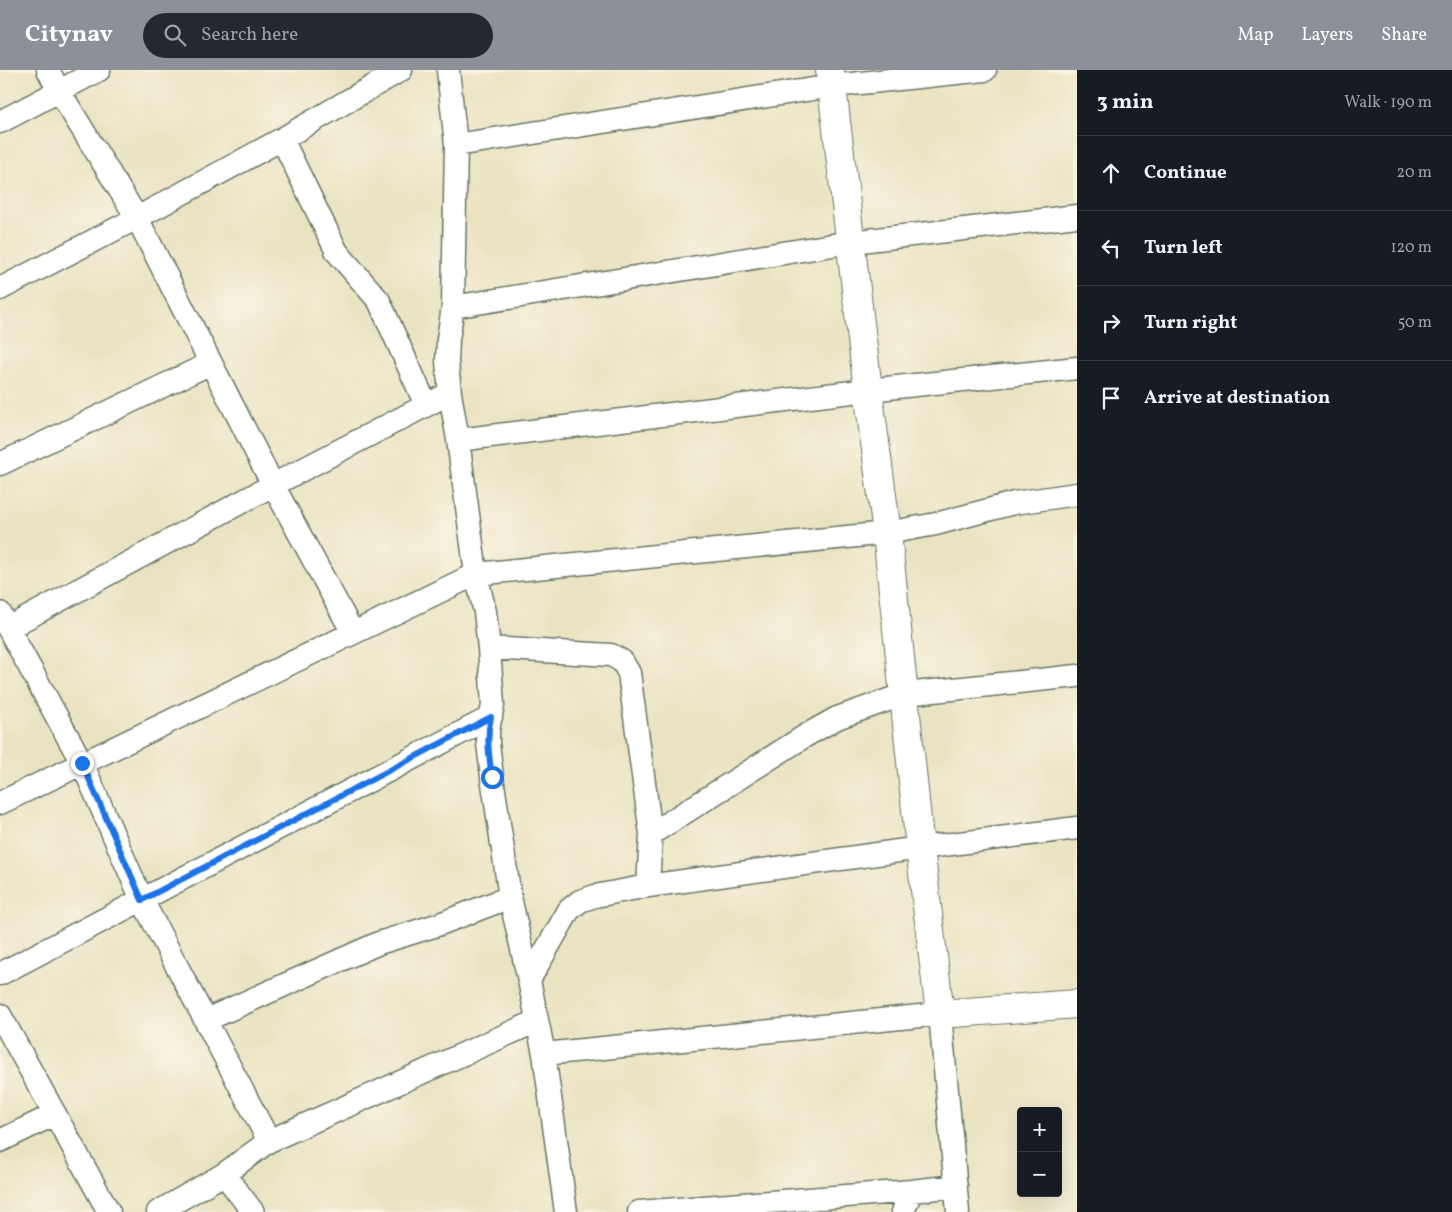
<!DOCTYPE html>
<meta charset="utf-8">
<style>
:root{--surface:#171b24;--page:#242831;--text:#f1f3f6;--muted:#9ea1a6;--line:#363941;--accent:#8c9099}
body{margin:0;font-family:Vollkorn,serif;background:var(--page);color:var(--text)}
.controls{position:absolute;right:15px;bottom:15px;display:grid;overflow:hidden;border-radius:5px;box-shadow:0 5px 20px #0002}
.controls button{width:45px;height:45px;display:grid;place-items:center;padding:0;border:0;border-bottom:1px solid var(--line);background:var(--surface);color:var(--text);font:25px sans-serif}
.stop{position:absolute;width:15px;height:15px;margin:-11px;border:4px solid #1a73e8;border-radius:50%;background:#fff}
.stop.end{background:#1a73e8;border-color:#fff;box-shadow:0 1px 5px #0008}
.list{margin:0;padding:0;list-style:none}
h2{display:flex;justify-content:space-between;align-items:center;height:65px;margin:0;padding:0 20px;font-size:21px}
h2 small{font-size:16px;font-weight:400;color:var(--muted)}
.list li{display:grid;grid-template-columns:32px 1fr auto;gap:15px;align-items:center;box-sizing:border-box;height:75px;padding:0 20px;border-top:1px solid var(--line)}
.list b{display:block;font-size:19px;white-space:nowrap}
.list em{font-size:16px;font-style:normal;color:var(--muted)}
.icon{flex:none;width:28px;height:28px;fill:none;stroke:currentColor;stroke-width:2;stroke-linecap:round;stroke-linejoin:round}
.map{position:relative;flex:none;width:1077px;height:1142px;overflow:hidden}
header{display:flex;align-items:center;gap:30px;box-sizing:border-box;height:70px;padding:0 25px;background:var(--accent);color:#fff}
header strong{font-size:24px}
nav{display:flex;gap:28px;margin-inline-start:auto;font-size:18px}
.search{width:350px;height:45px;background:var(--page);display:flex;align-items:center;gap:12px;box-sizing:border-box;padding:0 18px;border-radius:28px;color:var(--muted);font-size:19px}
main{display:flex}
aside{flex:1;background:var(--surface)}
.map>svg:first-child{display:block}
</style>
<header>
<strong>Citynav</strong>
<div class="search"><svg class="icon" aria-label="search" viewBox="0 0 24 24"><circle cx="10" cy="10" r="6"/><path d="M15 15l6 6"/></svg>Search here</div>
<nav><a>Map</a><a>Layers</a><a>Share</a></nav>
</header>
<main>
<div class="map">
<svg width="1077" height="1142" viewBox="0 0 1077 1142">
<rect width="100%" height="100%" fill="#fcf5e5"/>
<filter id="ink" filterUnits="userSpaceOnUse"><feTurbulence type="fractalNoise" baseFrequency=".02" numOctaves="2"/><feDisplacementMap in="SourceGraphic" scale="10" xChannelSelector="R" yChannelSelector="G"/><feConvolveMatrix kernelMatrix="1 2 1 2 8 2 1 2 1" color-interpolation-filters="sRGB"/></filter>
<filter id="wash" filterUnits="userSpaceOnUse"><feTurbulence type="fractalNoise" baseFrequency=".0096" numOctaves="4" result="noise"/><feDisplacementMap in="SourceGraphic" scale="20" xChannelSelector="R" yChannelSelector="G"/><feGaussianBlur stdDeviation="1.12" result="paint"/><feColorMatrix in="noise" values="0 0 0 0 0 0 0 0 0 0 0 0 0 0 0 0 0 1.4 0 .05"/><feComposite in="paint" operator="in"/></filter>
<g filter="url(#wash)">
<rect width="100%" height="100%" fill="#eae3c2"/>
</g>
<g filter="url(#ink)">
<g fill="none" stroke-linecap="round" stroke-linejoin="round">
<defs>
<path id="minor" d="M48 0 59 21 137 148 273 415 353 563
M448 0 456 75 453 237 448 269 447 292 450 323 458 370 476 504 485 542 489 578 493 635 488 660V673L492 707 510 827 529 910 544 984 566 1142
M0 52 99 0
M282 69 337 182 379 231 426 335
M456 75 832 16 985 0
M0 219 137 148 282 69 401 0
M453 237 851 172 1077 146
M458 370 868 320 1077 298
M0 394 211 293
M0 543 82 693 142 830 269 1071
M8 558 273 415 450 323
M489 578 611 585 622 591 629 603 651 764 648 816
M0 733 476 504 887 463 936 454 1014 433 1077 424
M651 764 805 666 837 648 905 624 1077 606
M0 904 491 647
M529 910 569 840 580 831 595 826 648 816 920 778 1077 758
M0 945 109 1142
M206 950 379 873 437 855 510 827
M544 984 940 944 958 1142
M0 1071 55 1044
M224 1104 253 1142
M158 1142 224 1104 269 1071 537 951
M639 1142 911 1121 956 1116
M903 1142 911 1121"/>
<path id="tertiary" d="M830 0 868 320 887 463 920 778 940 944 1077 934"/>
</defs>
<use href="#minor" stroke="#676" stroke-width="25"/>
<use href="#tertiary" stroke="#676" stroke-width="30"/>
<use href="#minor" stroke="#fff" stroke-width="22"/>
<use href="#tertiary" stroke="#fff" stroke-width="28"/>
</g>
</g>
<g fill="none" stroke-linecap="round" stroke-linejoin="round" filter="url(#ink)">
<path stroke="#1a73e8" stroke-width="6" d="M82 693 142 830 491 647C486 668 489 686 492 707"/>
</g>
</svg>
<div class="controls">
<button>+</button>
<button>−</button>
</div>
<div class="stop" style="left:492px;top:707px"></div>
<div class="stop end" style="left:82px;top:693px"></div>
</div>
<aside>
<h2>3 min<small>Walk · 190 m</small></h2>
<ul class="list">
<li><svg class="icon" aria-label="ahead" viewBox="0 0 24 24"><path d="M12 20V5M6 11l6-6 6 6"/></svg><div><b>Continue</b></div><em>20 m</em></li>
<li><svg class="icon" aria-label="left" viewBox="0 0 24 24"><path d="M17 20v-9H6M10 6l-5 5 5 5"/></svg><div><b>Turn left</b></div><em>120 m</em></li>
<li><svg class="icon" aria-label="right" viewBox="0 0 24 24"><path d="M7 20v-9h11M14 6l5 5-5 5"/></svg><div><b>Turn right</b></div><em>50 m</em></li>
<li><svg class="icon" aria-label="arrive" viewBox="0 0 24 24"><path d="M6 21V4h12l-3 4 3 4H6"/></svg><div><b>Arrive at destination</b></div></li>
</ul>
</aside>
</main>
